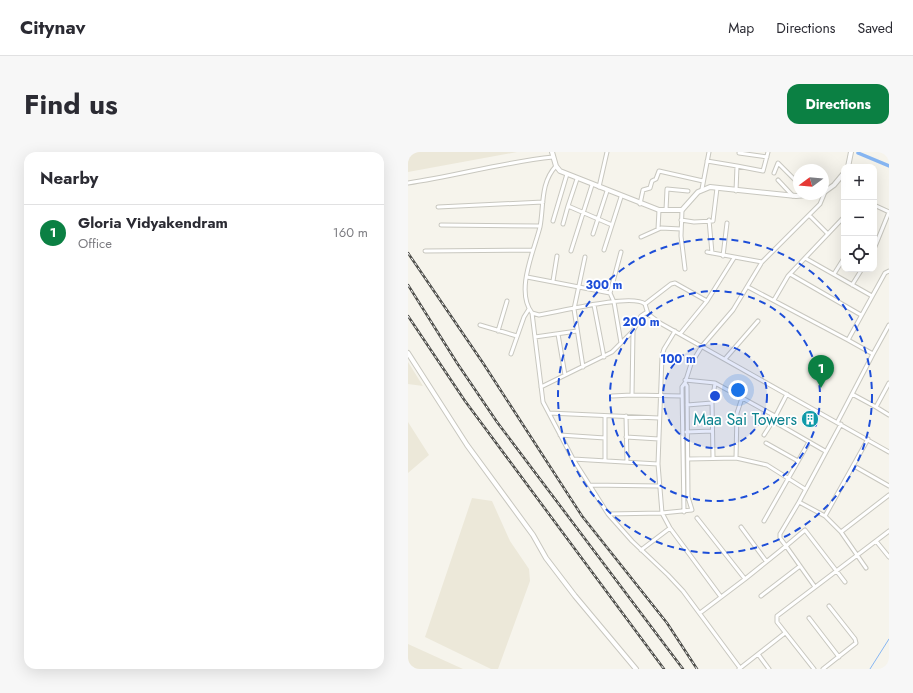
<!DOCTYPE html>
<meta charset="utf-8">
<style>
:root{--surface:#fff;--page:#f7f7f7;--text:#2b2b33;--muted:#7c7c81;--line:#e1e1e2;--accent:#0b8043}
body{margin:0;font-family:Jost,sans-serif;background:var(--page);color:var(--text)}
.controls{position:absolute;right:12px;top:12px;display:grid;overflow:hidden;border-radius:8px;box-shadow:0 4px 16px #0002}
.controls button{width:36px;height:36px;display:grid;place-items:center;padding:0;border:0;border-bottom:1px solid var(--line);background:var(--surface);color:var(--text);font:20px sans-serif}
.compass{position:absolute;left:385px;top:12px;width:36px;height:36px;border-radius:50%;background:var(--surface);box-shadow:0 4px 16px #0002;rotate:254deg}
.you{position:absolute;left:330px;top:238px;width:14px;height:14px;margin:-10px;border:3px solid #fff;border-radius:50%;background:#1a73e8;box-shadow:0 0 0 6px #1a73e833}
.badge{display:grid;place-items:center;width:26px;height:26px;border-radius:50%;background:var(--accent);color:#fff;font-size:13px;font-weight:700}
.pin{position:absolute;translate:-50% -33px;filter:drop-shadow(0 1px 2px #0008)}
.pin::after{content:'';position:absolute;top:21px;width:14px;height:12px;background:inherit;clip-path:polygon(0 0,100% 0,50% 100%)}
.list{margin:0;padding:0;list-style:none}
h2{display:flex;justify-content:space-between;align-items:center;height:52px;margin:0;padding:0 16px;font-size:17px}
h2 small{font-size:13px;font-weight:400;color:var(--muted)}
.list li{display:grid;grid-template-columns:26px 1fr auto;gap:12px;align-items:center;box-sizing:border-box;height:56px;padding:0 16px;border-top:1px solid var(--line)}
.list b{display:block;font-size:15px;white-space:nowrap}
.list p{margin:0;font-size:13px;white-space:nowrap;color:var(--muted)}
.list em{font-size:13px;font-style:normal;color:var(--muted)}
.icon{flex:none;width:22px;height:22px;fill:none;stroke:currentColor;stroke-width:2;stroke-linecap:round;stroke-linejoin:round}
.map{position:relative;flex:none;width:481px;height:517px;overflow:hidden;border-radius:12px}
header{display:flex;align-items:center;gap:24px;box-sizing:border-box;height:56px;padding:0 20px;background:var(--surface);border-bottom:1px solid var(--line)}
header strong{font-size:19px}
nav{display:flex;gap:22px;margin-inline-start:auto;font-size:14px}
.intro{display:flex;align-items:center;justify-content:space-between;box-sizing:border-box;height:96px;padding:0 24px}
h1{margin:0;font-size:28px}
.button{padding:10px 18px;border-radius:12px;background:var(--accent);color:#fff;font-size:14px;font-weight:700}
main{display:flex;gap:24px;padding:0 24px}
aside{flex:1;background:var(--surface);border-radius:12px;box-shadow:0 4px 16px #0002}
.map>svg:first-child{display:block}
</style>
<header>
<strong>Citynav</strong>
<nav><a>Map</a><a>Directions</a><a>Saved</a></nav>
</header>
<div class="intro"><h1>Find us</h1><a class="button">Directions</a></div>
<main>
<aside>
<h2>Nearby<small></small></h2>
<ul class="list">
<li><span class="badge">1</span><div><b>Gloria Vidyakendram</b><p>Office</p></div><em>160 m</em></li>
</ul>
</aside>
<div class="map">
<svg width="481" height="517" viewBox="0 0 481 517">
<rect width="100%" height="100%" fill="#f6f4ec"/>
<path fill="#ece8d9" d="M0 0H109L0 20Z
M0 210 15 234 0 232Z
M0 270 21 303 0 321Z
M64 346 84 349 102 389 121 417 122 429 90 517H83L17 485Z
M0 492 55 517H0Z"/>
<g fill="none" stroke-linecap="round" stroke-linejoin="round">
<path stroke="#87b6f2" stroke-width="1" d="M462 517 481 487"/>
<path stroke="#87b6f2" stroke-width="3.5" d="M450 1 481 14"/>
<defs>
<path id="minor" d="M331 1 359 5
M299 9 329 14
M148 14C132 31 136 54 132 75 126 99 107 139 124 161L131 163C150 160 224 141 237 152L240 162 252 171 481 300
M366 21 370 11 391 32
M169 27 160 54 204 73
M370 28 385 44
M0 31C48 24 96 10 145 5
M191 35 199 0
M294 37 301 0
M328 39 329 14 355 19 360 0
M232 52 235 38 242 36 244 29 248 27 251 19 295 29
M466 53 481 60
M30 55 135 50
M258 58 259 37 280 39
M274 58 273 84 277 117
M401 63 420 82
M273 68 286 70 305 69 309 36
M301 68 304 101
M145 69 159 22
M155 72 160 54
M33 73 132 74
M250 77 251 58
M185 82 199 39
M233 85 253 76 273 77
M466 97 481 60
M196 98 213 45
M17 99 125 98
M163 99 184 33
M299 100 354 110
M315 104 319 71
M397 106 464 144
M382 122 453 163
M426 122 436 106
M119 125 202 141 206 150 213 191
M145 129 149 104
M444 133 454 117
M340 135 440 188 477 121 481 119
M202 141 213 100
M366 148 380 124 436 65
M237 152 263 132 267 131 299 149
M186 153 196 205
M124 161 135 250 165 307 200 362 254 361 284 358 280 345 279 234 277 231 283 212 294 194 325 158 354 110 412 52 417 40
M72 173 109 184
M90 179 99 149
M225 179 224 243 274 244
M267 179 256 197 254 204 250 312 254 361 262 376 313 445
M150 182 157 223
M272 182 299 149 326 106
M127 185 169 179
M440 188 465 202 481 173
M103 202 116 165 121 157
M317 207 350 169
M175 215 166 157 177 105
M277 228 307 231 367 264
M481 231 468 255 481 263
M133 235 204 200 225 179 233 164 239 160
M379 242 365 269 417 299
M444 242 468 255
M204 244 224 243
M279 253 304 251
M141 261 251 266
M197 264V286
M218 264 219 310
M430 269 465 202
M278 280 304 279
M152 283 197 286V308
M356 283 365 269
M218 285 251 287
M358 291 390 309
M305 305 304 251 307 231
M328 306 359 313 397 337
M165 307 250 312
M280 307 328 306 329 261 334 246
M446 314 481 334
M182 333 252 334
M391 350 417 364
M276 360 274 235 277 231
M200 362 224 389 260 423 275 439 332 516
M289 366 337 427 378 394 372 386V382L391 350 433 272
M356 369 401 290
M333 375 358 409
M433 380 417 364 460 287
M468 389 481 405
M233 398 262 376
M458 416 433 380 481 343
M407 435 378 394 397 378 437 430
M353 444 392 414
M292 461 337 427
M401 466 431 505
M350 502 361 517
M331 517 377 481
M406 517 369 470V464L481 379
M415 517 448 491 447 487 421 454"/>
<path id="tertiary" d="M144 0 148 14 152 19 251 58H274L290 40 302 35 388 44 411 42
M440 15 443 0
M415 41 426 33 436 21
M0 201 59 293 125 383 138 406 167 444 228 517"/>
</defs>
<use href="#minor" stroke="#c8c7bf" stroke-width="5"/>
<use href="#tertiary" stroke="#c8c7bf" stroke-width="6"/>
<use href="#minor" stroke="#fff" stroke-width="3"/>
<use href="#tertiary" stroke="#fff" stroke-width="4"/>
<defs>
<path id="rail" d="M0 101 75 211 174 364 259 471 289 517
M0 133 49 211 89 270 275 517
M0 164 57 249 256 517"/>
</defs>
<use href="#rail" stroke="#4e4e4a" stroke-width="2.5"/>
<use href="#rail" stroke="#fff" stroke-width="1" stroke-dasharray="3" stroke-linecap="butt"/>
</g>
<circle cx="307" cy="244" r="52" fill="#1d4ed8" fill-opacity=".12"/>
<g fill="none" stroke="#1d4ed8" stroke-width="2" stroke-dasharray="7 5">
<circle cx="307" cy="244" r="52"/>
<circle cx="307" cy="244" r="105"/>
<circle cx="307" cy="244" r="157"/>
</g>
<defs>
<symbol id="building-disc" viewBox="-11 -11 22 22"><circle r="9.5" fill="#0f9aa8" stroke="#fff"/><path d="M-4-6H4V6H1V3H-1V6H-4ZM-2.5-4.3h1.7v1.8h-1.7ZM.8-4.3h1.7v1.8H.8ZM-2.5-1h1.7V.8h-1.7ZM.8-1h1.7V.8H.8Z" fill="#fff"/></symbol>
</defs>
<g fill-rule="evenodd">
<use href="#building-disc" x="392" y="257" width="20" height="20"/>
</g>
<g text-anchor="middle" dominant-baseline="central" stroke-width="3.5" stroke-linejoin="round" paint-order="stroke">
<g font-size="16" fill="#0d838f" stroke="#fff" text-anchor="end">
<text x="389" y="267">Maa Sai Towers</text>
</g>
</g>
<circle cx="307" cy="244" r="6" fill="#1d4ed8" stroke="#fff" stroke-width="2"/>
<g font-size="12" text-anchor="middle" font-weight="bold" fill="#1d4ed8" stroke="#fff" stroke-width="3.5" stroke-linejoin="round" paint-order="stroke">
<text x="196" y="137">300 m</text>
<text x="233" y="174">200 m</text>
<text x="270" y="211">100 m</text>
</g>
</svg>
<div class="controls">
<button>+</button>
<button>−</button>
<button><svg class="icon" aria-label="locate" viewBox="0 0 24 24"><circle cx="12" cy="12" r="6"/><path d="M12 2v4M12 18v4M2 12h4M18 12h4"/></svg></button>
</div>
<svg class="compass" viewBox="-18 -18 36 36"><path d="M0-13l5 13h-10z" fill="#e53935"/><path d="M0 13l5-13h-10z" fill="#7c7c81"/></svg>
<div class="you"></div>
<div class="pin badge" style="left:413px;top:236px">1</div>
</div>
</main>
